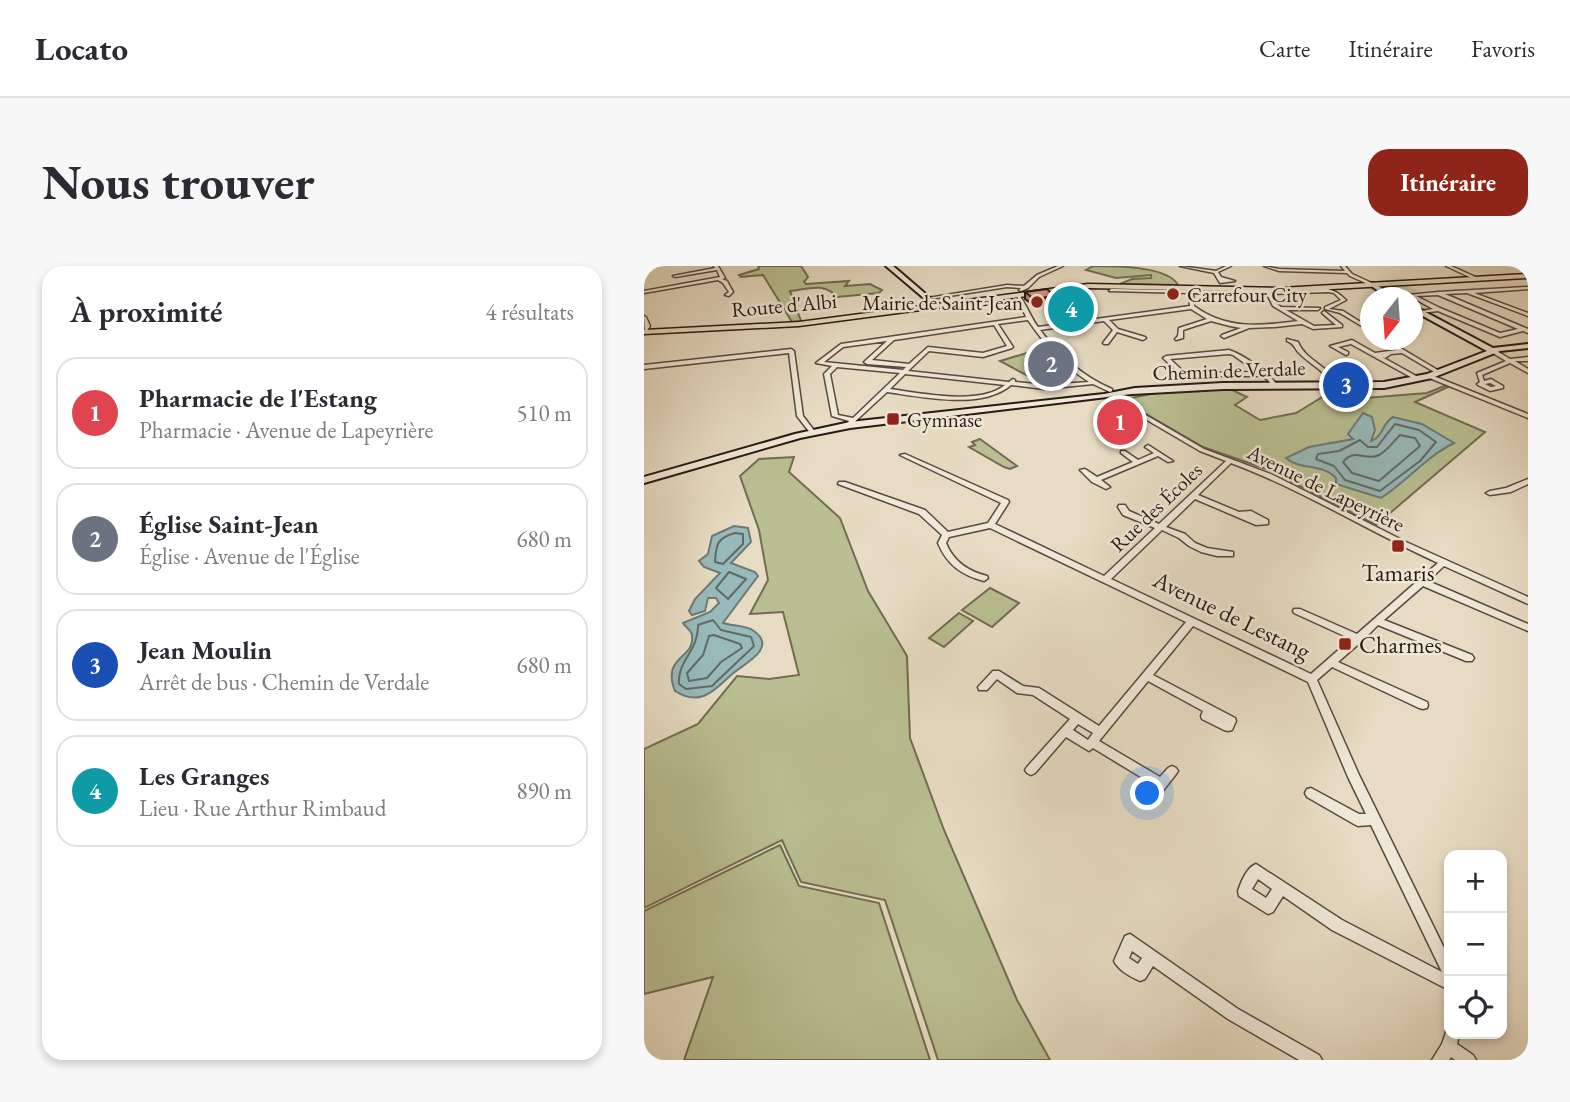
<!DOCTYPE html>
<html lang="fr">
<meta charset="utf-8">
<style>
:root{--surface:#fff;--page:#f7f7f7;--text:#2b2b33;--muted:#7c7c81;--line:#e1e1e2;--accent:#8f2418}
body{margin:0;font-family:"EB Garamond",serif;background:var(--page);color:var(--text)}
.controls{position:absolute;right:21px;bottom:21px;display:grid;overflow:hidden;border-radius:14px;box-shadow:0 4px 10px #0003}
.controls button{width:63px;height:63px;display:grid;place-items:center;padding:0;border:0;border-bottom:2px solid var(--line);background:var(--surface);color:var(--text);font:35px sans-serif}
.compass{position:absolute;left:716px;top:21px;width:63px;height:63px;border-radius:50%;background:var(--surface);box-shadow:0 4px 10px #0003;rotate:197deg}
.you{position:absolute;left:504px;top:528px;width:24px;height:24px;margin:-18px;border:5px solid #fff;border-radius:50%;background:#1a73e8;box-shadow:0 0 0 10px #1a73e833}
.badge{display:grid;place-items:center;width:46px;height:46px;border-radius:50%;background:var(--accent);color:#fff;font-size:23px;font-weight:700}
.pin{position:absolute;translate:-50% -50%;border:4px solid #fff;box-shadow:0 2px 7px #0006}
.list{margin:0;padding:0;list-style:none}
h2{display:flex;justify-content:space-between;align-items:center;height:91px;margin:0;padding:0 28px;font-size:30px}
h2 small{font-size:23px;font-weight:400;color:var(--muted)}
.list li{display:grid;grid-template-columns:46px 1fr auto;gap:21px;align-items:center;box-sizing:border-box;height:112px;margin:0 14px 14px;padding:0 14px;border:2px solid var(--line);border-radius:21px}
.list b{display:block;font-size:26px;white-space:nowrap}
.list p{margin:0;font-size:23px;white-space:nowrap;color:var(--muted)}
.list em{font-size:23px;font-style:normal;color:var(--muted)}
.icon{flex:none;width:38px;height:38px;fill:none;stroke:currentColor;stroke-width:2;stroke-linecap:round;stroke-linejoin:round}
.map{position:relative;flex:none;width:884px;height:794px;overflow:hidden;border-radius:21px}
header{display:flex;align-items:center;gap:42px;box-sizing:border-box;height:98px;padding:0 35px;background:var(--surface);border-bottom:2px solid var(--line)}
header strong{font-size:33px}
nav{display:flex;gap:38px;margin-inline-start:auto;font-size:24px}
.intro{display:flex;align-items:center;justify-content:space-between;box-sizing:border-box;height:168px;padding:0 42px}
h1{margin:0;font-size:49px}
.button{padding:18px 32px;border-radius:21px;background:var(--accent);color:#fff;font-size:24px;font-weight:700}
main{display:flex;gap:42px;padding:0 42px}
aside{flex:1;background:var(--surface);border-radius:21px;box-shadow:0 4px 10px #0003}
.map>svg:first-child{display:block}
</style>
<header>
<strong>Locato</strong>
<nav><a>Carte</a><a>Itinéraire</a><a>Favoris</a></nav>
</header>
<div class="intro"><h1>Nous trouver</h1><a class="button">Itinéraire</a></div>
<main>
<aside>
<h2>À proximité<small>4 résultats</small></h2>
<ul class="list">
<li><span class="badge" style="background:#e0444e">1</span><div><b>Pharmacie de l'Estang</b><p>Pharmacie · Avenue de Lapeyrière</p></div><em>510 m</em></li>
<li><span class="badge" style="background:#6b7280">2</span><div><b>Église Saint-Jean</b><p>Église · Avenue de l'Église</p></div><em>680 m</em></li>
<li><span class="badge" style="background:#1a4fb4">3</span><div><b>Jean Moulin</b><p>Arrêt de bus · Chemin de Verdale</p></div><em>680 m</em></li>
<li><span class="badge" style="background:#0f9aa8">4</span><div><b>Les Granges</b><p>Lieu · Rue Arthur Rimbaud</p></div><em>890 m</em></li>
</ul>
</aside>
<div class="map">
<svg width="884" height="794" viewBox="0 0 884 794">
<rect width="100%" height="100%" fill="#e7dcc3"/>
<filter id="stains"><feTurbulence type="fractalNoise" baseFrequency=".00286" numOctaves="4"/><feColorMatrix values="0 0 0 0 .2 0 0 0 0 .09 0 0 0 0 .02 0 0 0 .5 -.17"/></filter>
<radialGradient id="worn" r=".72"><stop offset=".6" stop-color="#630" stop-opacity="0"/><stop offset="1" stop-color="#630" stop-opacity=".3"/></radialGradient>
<path fill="#b9bf92" stroke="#716c52" stroke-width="2" d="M114 0H157L164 11 160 16 162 18 205 15 201 20 226 18 238 24 235 27 193 31C180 16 164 23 146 25L157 55 148 56 119 9 97 11 95 9 115 3Z
M449 0C471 0 524 0 534 19L476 18 488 13 507 12V9L472 12 442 4Z
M386 86 403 93 398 99 406 102 384 110 356 95Z
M800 120 804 121 771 136 841 166 732 259 625 204 559 181 478 134 511 127 584 122 603 131 591 139 616 154 652 147 688 125V122L709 133 783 127Z
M336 173 373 200 366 203 360 201 325 181 331 179 328 176Z
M150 191 145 206 196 252 224 325 263 390 266 472 300 564 373 734 406 794H294L241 634 157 616 138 574 0 642V483L54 458 93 410 125 413 155 409 139 346 106 348 124 314 115 264 96 210 115 193Z
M346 322 375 337 348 361 318 344Z
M315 347 329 355 300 381 285 372Z
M136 579 155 620 235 637 286 794H40L69 711 0 728V645Z"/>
<path fill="#98babb" stroke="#6c7a77" stroke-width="2" d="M719 147 728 151 731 164 727 175C740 170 738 157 749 151L778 158 810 177C782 191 763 215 737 232L692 218V212C678 197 657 205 642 192L665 181 709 173 704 168Z
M90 260 104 262 107 276 87 297 111 306 114 310 79 357C88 360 102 359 110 365 135 383 97 399 87 409 70 425 56 441 31 425 17 390 51 393 48 370 48 364 42 362 39 357L66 346 75 337 72 332H64L61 345 48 349 45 345 51 333 76 307 60 301 55 295 64 288 68 270Z"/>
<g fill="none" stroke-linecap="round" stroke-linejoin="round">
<path stroke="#606a66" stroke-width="2" d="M751 158 775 164 792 176 776 195 736 225 701 214 690 200 672 193 674 188 695 185 716 174 724 181H733Z
M756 169 771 172 776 180 735 215 708 207 699 196C711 181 722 196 735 189 743 185 750 175 756 169Z
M91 267 99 268V278L79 298 71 296C72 278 73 272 91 267Z
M85 306 102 313 84 333 72 322Z
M69 354 77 364 107 371 110 380 68 420 42 423 35 418C33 395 55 384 54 359Z
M70 369 96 378 98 382 77 396 63 412 45 415 43 407 59 389 65 370Z"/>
<defs>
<path id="street" d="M70 0H74L81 12 78 13 83 15 89 26 85 30 81 29 85 26 79 17 74 14 0 27V25L76 11 73 4 31 11 29 10 71 2Z
M414 0H419L395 11 384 22 377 25 375 24 377 22 363 21 286 33 284 32 363 19 380 20 393 9Z
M536 0 572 5 582 0H587L574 6 577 11 591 15 576 17 570 7Z
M620 0 635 3 701 5 697 0H701L708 8 730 18 726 19 706 10 703 7 635 5Z
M802 0H807L836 13 832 14Z
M676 20C688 25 692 24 702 34L685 43 699 45 726 62V65L696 47 681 43V41L697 34 690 27 684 26 628 28 633 38 637 41 676 42 674 44H642L670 60 692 59 678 47 680 45 698 59V61L669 63 658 58 631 61 605 62 580 72 577 70 578 69 597 62 586 60 567 55 539 64V72L532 74 531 73 534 70 535 62 563 53 547 43 465 54 474 63 501 71 502 72 499 74 473 66 464 78H460L459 77 469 64 460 55 396 64C415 89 439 111 468 123V125L466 126 449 118 400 123 367 119C338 144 278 131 243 126L204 162 201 160 205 155 188 150 180 108 188 100 172 97 197 78 382 51 373 30 375 29C382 38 387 52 394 61L546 40 545 27 465 25 467 23 600 25 673 24ZM549 27 623 28 629 40 654 55C617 60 582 64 550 40ZM384 54C400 78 420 100 445 116L400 119 371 116V114L369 113 365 116 264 105 285 85 339 91 368 82 369 81 354 58ZM350 59 363 80 339 87 284 81 265 98 228 94 250 74ZM243 75 220 96 223 98 262 101 259 104 180 96 199 81ZM193 101 256 107 209 152 194 149 186 108ZM261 108 361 119C336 140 276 127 246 123Z
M884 21V23L830 27 884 47V50L823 27 801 28 884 63V67L879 65 856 71 794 45 777 47V45L789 43 764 29 794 26ZM794 29 874 63 856 67 796 42 772 30Z
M0 50 2 51 6 60 1 68Z
M643 73 654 76C662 96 688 100 693 121H689C679 102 669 101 655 87 650 82 651 78 643 75Z
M708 74 731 87 753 84 737 74H743L797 106 792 107 758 87 747 88 741 92 738 91 774 111 775 112 772 114 707 78 694 81 704 86V88L702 89 686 80Z
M147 83 150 85 159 150 172 167 171 168H167L153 150 145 87 0 103V99Z
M585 84C600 89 624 106 633 119L632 120H628L624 114 618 110H538L519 92 522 90ZM585 88 589 89 613 106 541 107 526 93Z
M847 84H851L866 93 884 91V95H871L884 103V107L866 97 838 109 840 115 847 113 859 120V122L846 125 834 119 833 118 836 116 833 107 862 95 847 86ZM846 117 852 120 847 121 841 118Z
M783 109H787L884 148V152L783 111Z
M469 130 560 183 629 209 762 276 884 331V338L800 300 784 315 884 358V365L779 320 740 354 828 389 830 392 828 395H822L734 359 718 375 694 396 783 436 784 439 783 442 779 443 775 442 688 401 673 414 715 509 805 692V724L688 664 639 630 629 646 624 648 595 630 594 625C597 616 603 601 612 598L698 654 798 706 727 559 714 560 710 558 663 531 661 527 663 523 667 522 715 548H722L704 511 664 416 549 360 509 409 591 452 592 455 588 464 584 465 580 464 558 453 557 450 559 445 504 415 455 475 516 511 524 502 528 500 532 502 534 505 532 508 514 531 510 532 506 531 504 527 510 519 449 482 445 485 422 471 391 507 387 509 383 507 381 504 383 501 426 453 389 429 373 427 353 413 343 424H335L334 421 349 405H355L379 420 395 422 455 460 542 356 346 262 305 271 302 277C310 296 324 305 343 310L344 312 340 315C318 309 303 299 294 277L298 269 275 248 194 218 195 216H201L281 244 304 266 344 257 357 237 256 189 261 188 364 234 365 236 351 258 460 310 511 262 479 249 474 241 475 239H481L485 245 515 258 582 195 556 185 467 133 466 132ZM587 197C659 224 724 265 794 297L713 368 656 343H650L649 345 650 347 707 373 667 408 467 313 518 264 535 272 545 280 557 286 573 290H589V286L563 282 551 277 541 268 522 261 551 233 612 259 624 258V254L607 245 595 246 554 229ZM434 458 449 467 444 474 429 464ZM614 613 628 623 622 632 608 623Z
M504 179 529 195 524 196 514 190 457 214 466 221 462 223 448 216 436 204 441 203 453 211 489 196 477 187V185H481L494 194 510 187 501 181Z
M884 213V218L867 226 846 229 842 227 846 225 862 222Z
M486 668 594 743 675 789 678 794H655L584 753 509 700 501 713 496 715C487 711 474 704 470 695L481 670ZM488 685 498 692 494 698 485 692Z
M805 762V768H815L813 778 829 789 832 794H811L807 791 805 794H788L798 778 803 763Z"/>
<path id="secondary" d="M242 0H249L292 37V39H288Z
M726 17H730L752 32H744L726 19Z
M768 39 849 82 884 78V82L856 85 788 112 740 122 579 123 488 128 206 162 156 172 0 217V211L151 168 206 156 460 128 491 122 579 117 740 116 783 108 843 85 768 44Z"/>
<path id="primary" d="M884 8V12L636 26 444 22 155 60 0 68V64L155 56 444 18 636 22Z"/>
</defs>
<use href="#street" stroke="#584a3e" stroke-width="3"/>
<use href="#secondary" stroke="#291a12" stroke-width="4"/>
<use href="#primary" stroke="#291a12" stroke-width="3"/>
<use href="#street" fill="#efe8d8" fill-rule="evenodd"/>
<use href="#secondary" fill="#efe8d8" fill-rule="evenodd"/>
<use href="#primary" fill="#e7dcc3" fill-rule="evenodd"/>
</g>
<path fill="#b67f6e" stroke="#291a12" stroke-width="2" d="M381 26 411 38 391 40 381 33Z
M418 33 436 47 428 49 418 38Z
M404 83 416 98 407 102 398 97 397 86Z"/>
<path fill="#94685a" stroke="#291a12" stroke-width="2" d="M411 30V38L391 40 390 33Z
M436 43V47L428 49V44Z
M415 88 416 98 407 102V91Z"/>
<path fill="#d49480" stroke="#291a12" stroke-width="2" d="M403 23 411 30 390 33 381 26Z
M426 32 436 43 428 44 418 33Z
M404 83 415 88 407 91 397 86Z"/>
<g fill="#8f2418" stroke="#efe8d8" stroke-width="2.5">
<circle cx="529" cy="28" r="7"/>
<circle cx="393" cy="36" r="7"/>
<rect x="242" y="146" width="14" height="14" rx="3.5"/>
<rect x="747" y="273" width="14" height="14" rx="3.5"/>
<rect x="694" y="371" width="14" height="14" rx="3.5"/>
</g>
<g text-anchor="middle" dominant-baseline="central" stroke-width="5" stroke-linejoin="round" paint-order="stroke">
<g font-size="21" fill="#291a12" stroke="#efe8d8" text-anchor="start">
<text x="543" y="28">Carrefour City</text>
<text x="379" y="36" text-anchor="end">Mairie de Saint-Jean</text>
<text x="263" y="153">Gymnase</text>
</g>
<g font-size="21" fill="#291a12" stroke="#efe8d8">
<text transform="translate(140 39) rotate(-5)">Route d'Albi</text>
<text transform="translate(585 104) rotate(-2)">Chemin de Verdale</text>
<text transform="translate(682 222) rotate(26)">Avenue de Lapeyrière</text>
<text transform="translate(512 241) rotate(-44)">Rue des Écoles</text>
</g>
<g font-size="24" fill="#291a12" stroke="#efe8d8">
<text x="754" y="306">Tamaris</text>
<text x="715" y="378" text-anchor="start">Charmes</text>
</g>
<g font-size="24" fill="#291a12" stroke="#efe8d8">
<text transform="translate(588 349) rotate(26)">Avenue de Lestang</text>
</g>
</g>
<rect width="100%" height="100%" filter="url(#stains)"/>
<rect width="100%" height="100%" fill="url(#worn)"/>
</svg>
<div class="controls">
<button>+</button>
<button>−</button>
<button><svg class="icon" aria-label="locate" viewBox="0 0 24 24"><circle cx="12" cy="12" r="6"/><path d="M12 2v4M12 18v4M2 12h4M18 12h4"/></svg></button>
</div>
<svg class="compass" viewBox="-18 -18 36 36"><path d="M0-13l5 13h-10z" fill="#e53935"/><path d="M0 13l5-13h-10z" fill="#7c7c81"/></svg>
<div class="you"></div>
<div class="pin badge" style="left:476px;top:156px;background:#e0444e">1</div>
<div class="pin badge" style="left:407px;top:98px;background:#6b7280">2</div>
<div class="pin badge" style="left:702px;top:119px;background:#1a4fb4">3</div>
<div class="pin badge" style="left:427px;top:43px;background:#0f9aa8">4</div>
</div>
</main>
